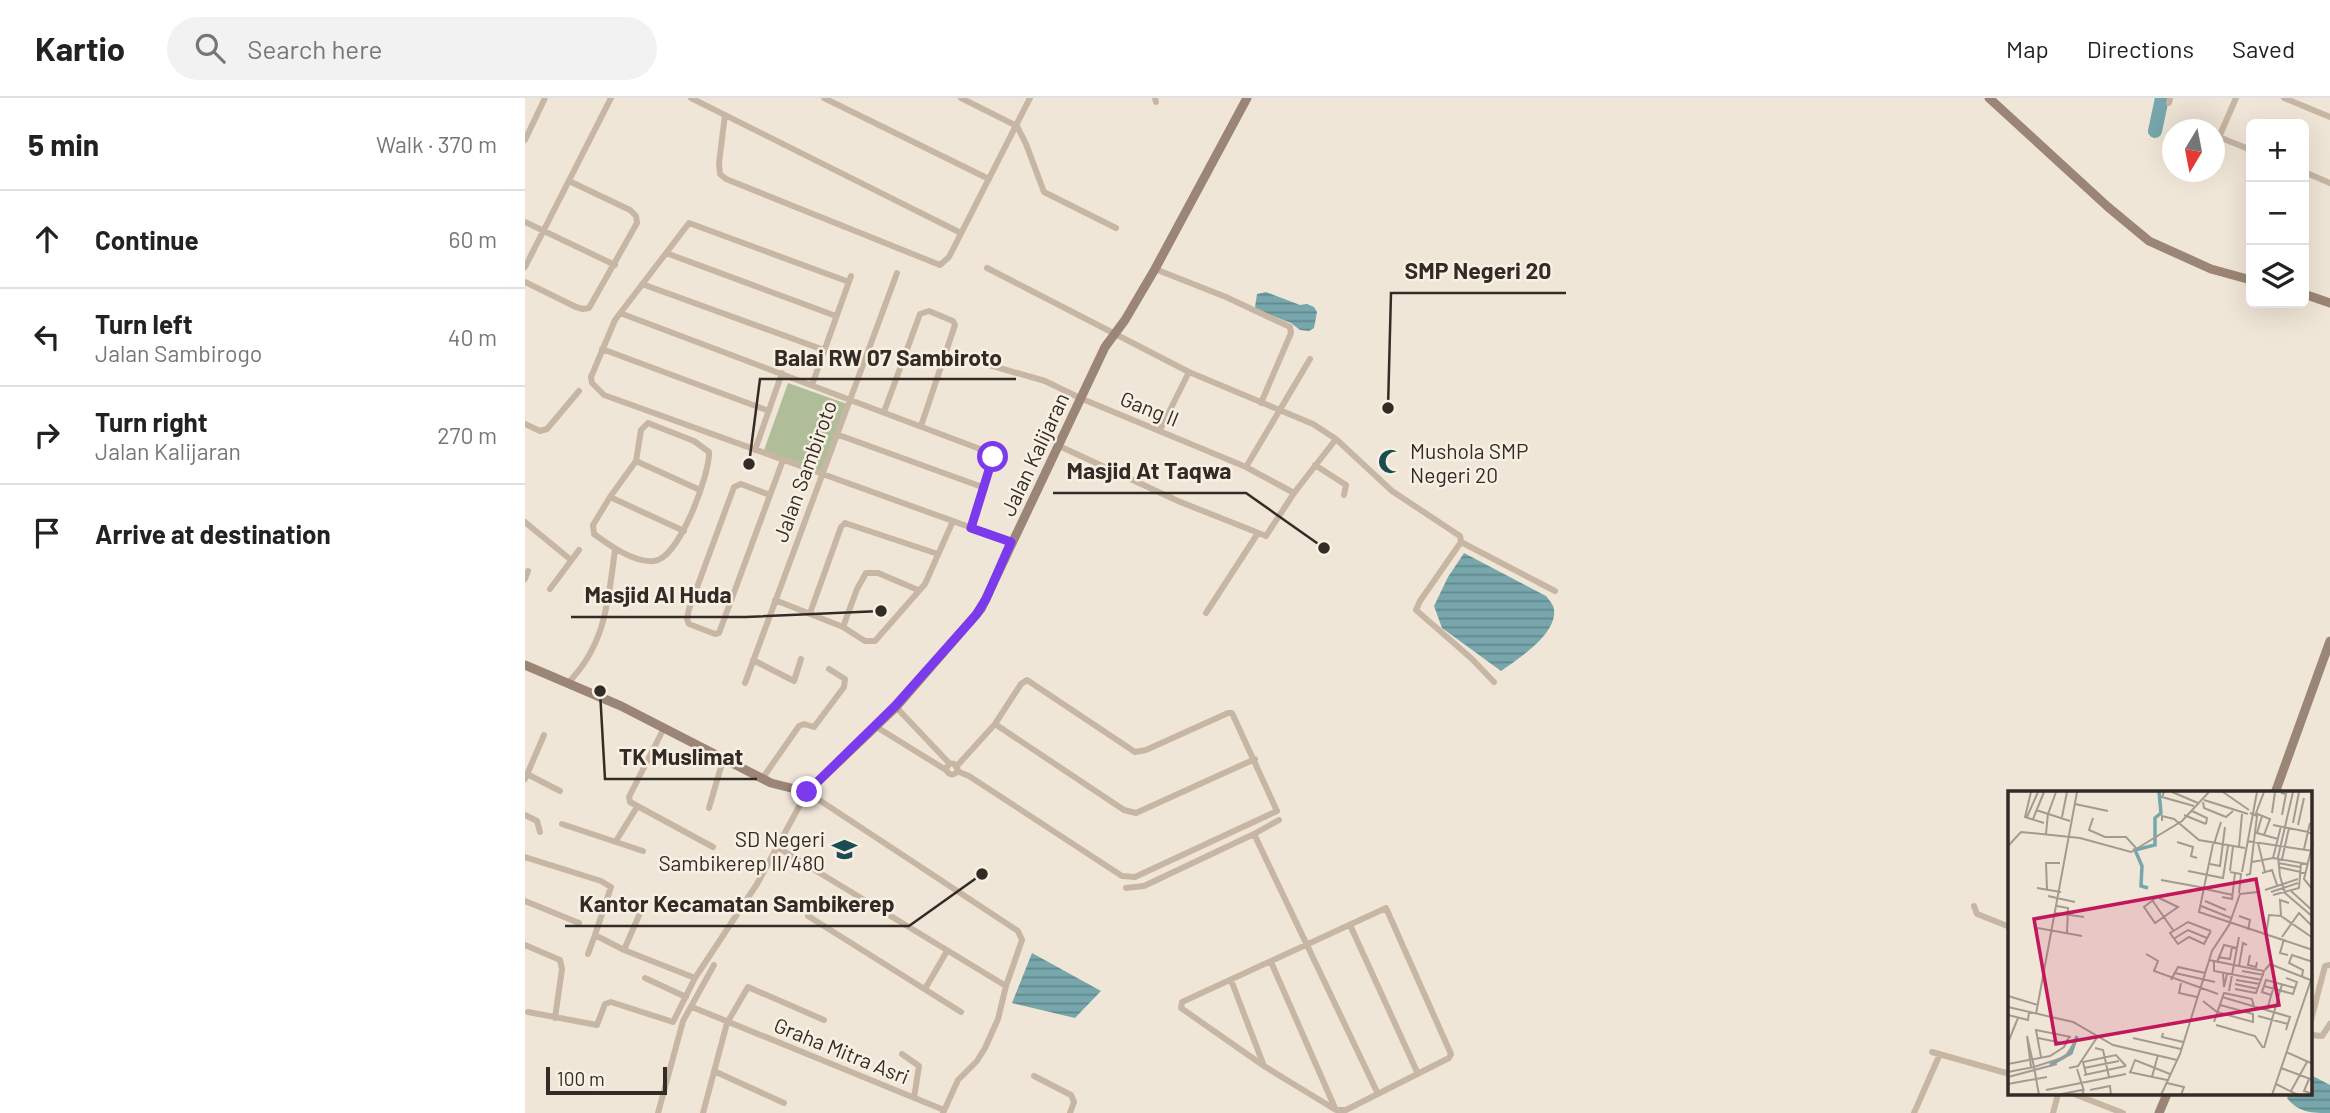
<!DOCTYPE html>
<meta charset="utf-8">
<style>
:root{--surface:#fff;--page:#f2f2f2;--text:#222;--muted:#767676;--line:#e0e0e0}
body{margin:0;font-family:Barlow,sans-serif;background:var(--page);color:var(--text)}
.controls{position:absolute;right:21px;top:21px;display:grid;overflow:hidden;border-radius:10px;box-shadow:0 7px 28px #0002}
.controls button{width:63px;height:63px;display:grid;place-items:center;padding:0;border:0;border-bottom:2px solid var(--line);background:var(--surface);color:var(--text);font:35px sans-serif}
.compass{position:absolute;left:1637px;top:21px;width:63px;height:63px;border-radius:50%;background:var(--surface);box-shadow:0 7px 28px #0002;rotate:190deg}
.scale{position:absolute;left:21px;bottom:18px;width:121px;box-sizing:border-box;padding-left:7px;border:4px solid #332b25;border-top:0;font-size:19px;line-height:24px;white-space:nowrap;color:#332b25;-webkit-text-stroke:5px #f8f0e3;paint-order:stroke}
.stop{position:absolute;width:21px;height:21px;margin:-16px;border:5px solid #7c3aed;border-radius:50%;background:#fff}
.stop.end{background:#7c3aed;border-color:#fff;box-shadow:0 2px 7px #0008}
.list{margin:0;padding:0;list-style:none}
h2{display:flex;justify-content:space-between;align-items:center;height:91px;margin:0;padding:0 28px;font-size:30px}
h2 small{font-size:23px;font-weight:400;color:var(--muted)}
.list li{display:grid;grid-template-columns:46px 1fr auto;gap:21px;align-items:center;box-sizing:border-box;height:98px;padding:0 28px;border-top:2px solid var(--line)}
.list b{display:block;font-size:26px;white-space:nowrap}
.list p{margin:0;font-size:23px;white-space:nowrap;color:var(--muted)}
.list em{font-size:23px;font-style:normal;color:var(--muted)}
.icon{flex:none;width:38px;height:38px;fill:none;stroke:currentColor;stroke-width:2;stroke-linecap:round;stroke-linejoin:round}
.map{position:relative;flex:none;width:1805px;height:1015px;overflow:hidden}
header{display:flex;align-items:center;gap:42px;box-sizing:border-box;height:98px;padding:0 35px;background:var(--surface);border-bottom:2px solid var(--line)}
header strong{font-size:33px}
nav{display:flex;gap:38px;margin-inline-start:auto;font-size:24px}
.search{width:490px;height:63px;background:var(--page);display:flex;align-items:center;gap:18px;box-sizing:border-box;padding:0 24px;border-radius:38px;color:var(--muted);font-size:26px}
main{display:flex}
aside{flex:1;background:var(--surface)}
.map>svg:first-child{display:block}
</style>
<header>
<strong>Kartio</strong>
<div class="search"><svg class="icon" aria-label="search" viewBox="0 0 24 24"><circle cx="10" cy="10" r="6"/><path d="M15 15l6 6"/></svg>Search here</div>
<nav><a>Map</a><a>Directions</a><a>Saved</a></nav>
</header>
<main>
<aside>
<h2>5 min<small>Walk · 370 m</small></h2>
<ul class="list">
<li><svg class="icon" aria-label="ahead" viewBox="0 0 24 24"><path d="M12 20V5M6 11l6-6 6 6"/></svg><div><b>Continue</b></div><em>60 m</em></li>
<li><svg class="icon" aria-label="left" viewBox="0 0 24 24"><path d="M17 20v-9H6M10 6l-5 5 5 5"/></svg><div><b>Turn left</b><p>Jalan Sambirogo</p></div><em>40 m</em></li>
<li><svg class="icon" aria-label="right" viewBox="0 0 24 24"><path d="M7 20v-9h11M14 6l5 5-5 5"/></svg><div><b>Turn right</b><p>Jalan Kalijaran</p></div><em>270 m</em></li>
<li><svg class="icon" aria-label="arrive" viewBox="0 0 24 24"><path d="M6 21V4h12l-3 4 3 4H6"/></svg><div><b>Arrive at destination</b></div></li>
</ul>
</aside>
<div class="map">
<svg width="1805" height="1015" viewBox="0 0 1805 1015">
<defs>
<pattern id="water-rules" width="6" height="5" patternUnits="userSpaceOnUse" patternTransform="scale(1.75)"><rect width="6" height="5" fill="#77a7ac"/><path d="M0 2.5h6" fill="none" stroke="#62888c"/></pattern>
</defs>
<rect width="100%" height="100%" fill="#f0e6d7"/>
<path fill="#afbe98" d="M263 285 322 306 297 376 238 355Z"/>
<path fill="url(#water-rules)" d="M741 194 775 207 782 206 789 209 792 214 789 230 784 233 775 232 766 225 733 212 730 209 732 196Z
M939 455 1021 498C1024 502 1029 507 1029 512 1032 536 993 561 976 573L917 530 909 508 923 479Z
M507 855 576 893 550 920 487 905Z
M1786 977 1805 987V1015C1787 1015 1774 1015 1762 1000L1764 996H1786Z"/>
<g fill="none" stroke-linecap="round" stroke-linejoin="round">
<path stroke="#77a7ac" stroke-width="14" d="M1630 33 1637 0"/>
<path stroke="#c8b6a4" stroke-width="6" d="M166 0 436 135
M299 0 464 81
M436 0 492 28 501 46 519 94 591 130
M630 0 631 4
M1759 0 1805 19
M1644 5 1645 0
M200 17 194 65 195 76 201 81 415 167 424 159 505 0
M1674 29 1679 32
M1689 37 1726 52
M1694 39 1711 0
M0 42 20 0
M1779 74 1805 85
M0 124 90 167
M141 155 311 218
M0 169 86 0
M462 170 664 274 788 326 811 341 867 393 935 438 936 444 895 503 891 512 947 561 969 584
M630 171 701 199 765 229 766 235 736 305
M0 184 51 209 58 211 64 210 112 125 111 118 105 112 44 83
M324 184 164 125 90 222 66 279 67 285 79 297 486 444
M117 186 299 252
M95 215 463 354 468 362 446 430
M77 251 244 313
M464 267 520 283 555 300 721 369 769 395
M287 287 326 178
M359 314 395 216 404 213 428 223 430 227 396 328
M0 326 15 333 22 331 54 293
M635 332 664 274
M311 336 460 390
M532 347 653 403 741 438 769 395 811 341
M230 352 257 275
M111 363 116 332 123 325 169 343 184 354C185 376 154 461 129 463 109 465 84 447 69 436L68 427 85 399 159 433
M790 367 821 387 819 397
M721 369 785 261
M245 397 216 386 209 389 164 511 162 521 164 526 190 536 194 535 258 362
M85 399 111 363 175 392
M0 424 46 462
M936 444 1030 493
M0 481 3 473
M25 491 54 452
M250 502 318 529 340 543H350L400 486 428 423
M285 515 316 429 320 425 413 456
M681 515 733 435
M318 529 332 491 341 475H353L393 492
M228 562 269 583 276 561
M43 585C81 546 83 503 90 452
M220 585 372 175
M371 609 425 666
M470 626 599 712 611 715 730 661
M350 628 421 672
M139 630 104 699 105 704 188 749
M421.5 671a5.5 5.5 0 1 1 11 0a5.5 5.5 0 1 1-11 0Z
M431 669 470 626 496 586 502 582 610 654 621 652 703 615H707L752 713 610 779 597 778 444 678 432 673
M2 676 35 693
M0 681 19 637
M237 681 274 628 279 626 289 629 319 589 320 581 304 571
M184 710 198 662
M0 717 12 723 15 734
M37 726 118 753
M729 736 754 722
M91 743 112 709
M252 749 481 888
M0 759 76 783 86 789 70 837
M601 790 619 788 729 736 853 996
M0 803 54 825
M1449 808 1452 816 1485 829
M861 810 926 956 924 960 821 1012H811L739 968 656 910 657 904Z
M283 818 436 914
M825 827 893 976
M0 847 35 862 37 871 30 920
M99 852 118 808
M63 856 70 837 99 852 170 880
M746 864 810 1010
M120 880 161 899
M706 882 739 968
M400 891 422 853
M167 909 419 1012
M3 914 72 927 80 906 86 904 148 924 170 880 232 786 282 694 493 833 497 842 481 888 473 921 460 950 452 963 433 982 418 1015
M1786 922 1800 868 1805 867
M1786 937 1797 938 1805 926
M1407 954 1485 976
M377 956 394 968 389 1000
M189 973 259 1005
M509 978 546 997 549 1004 545 1015
M1549 996 1598 1015
M133 1015 158 923 189 867
M178 1015 202 925 223 889 299 922
M1389 1015 1415 956
M1528 1015 1533 996"/>
<path stroke="#9b8576" stroke-width="9" d="M1464 0 1583 109 1624 143 1686 171 1726 182
M1779 196 1805 205
M0 567 96 608 246 685 282 694 371 609 456 511 580 249 600 222 630 171 722 0
M1750 695 1805 543
M1634 1015 1642 996"/>
</g>
<g fill="none" stroke-linecap="round" stroke-linejoin="round">
<path stroke="#7c3aed" stroke-width="9" d="M282 694 370 608 451 517 461 501 486 444 446 430 468 359"/>
</g>
<defs>
<symbol id="mosque-bare" viewBox="-9 -9 18 18"><path d="M3.5-4.9A6 6 0 1 0 3.5 4.9A5 5 0 1 1 3.5-4.9Z" fill="#1c4c53" stroke="#f8f0e3" stroke-width="2.5" paint-order="stroke"/></symbol>
<symbol id="school-bare" viewBox="-9 -9 18 18"><path d="M0-5L7-2L0 1L-7-2ZM-4 1L0 2.5L4 1V4Q0 6-4 4Z" fill="#1c4c53" stroke="#f8f0e3" stroke-width="2.5" paint-order="stroke"/></symbol>
</defs>
<g fill-rule="evenodd">
<use href="#mosque-bare" x="848" y="346" width="35" height="35"/>
<use href="#school-bare" x="302" y="734" width="35" height="35"/>
</g>
<g text-anchor="middle" dominant-baseline="central" stroke-width="5" stroke-linejoin="round" paint-order="stroke">
<g font-size="21" fill="#332b25" stroke="#f8f0e3">
<text transform="translate(625 310) rotate(22)">Gang II</text>
<text transform="translate(509 356) rotate(-65)">Jalan Kalijaran</text>
<text transform="translate(279 373) rotate(-70)">Jalan Sambiroto</text>
<text transform="translate(317 952) rotate(22)">Graha Mitra Asri</text>
</g>
<g font-size="21" fill="#332b25" stroke="#f8f0e3" text-anchor="start">
<text x="885" y="352">Mushola SMP<tspan x="885" dy="24">Negeri 20</tspan></text>
<text x="300" y="740" text-anchor="end">SD Negeri<tspan x="300" dy="24">Sambikerep II/480</tspan></text>
</g>
</g>
<g transform="translate(1483 693)">
<rect width="304" height="304" fill="#f0e6d7"/>
<path fill="none" stroke="#77a7ac" stroke-width="3.5" d="M140 97 133 95 134 75 127 59 147 54V27L153 22 151 1M42 274 63 262 69 245"/>
<path fill="none" stroke="#a49b90" stroke-width="2" d="M23 1 17 26 36 32M156 1 154 6 186 15M164 1 190 12M215 1 241 19M285 1 270 66 272 85 277 102 305 126M273 2 278 3 274 24M196 9 240 23M195 11 196 17 218 26 225 20M67 13 100 20M28 19 62 30M184 20 199 27 198 33M247 22 262 28 256 44M248 22 256 1M264 22 267 1M40 23 48 1M176 24 198 33M254 25 249 42 270 48M19 26 30 1M54 26 59 1M85 27 81 39 97 46H118L128 57M25 28 36 1M154 30V25L166 28 191 49 237 57M285 32 291 1M265 34 305 42M290 34 296 7M38 43 40 22M239 50 305 60M169 51 185 56 183 65 189 67M305 51 296 88 305 99M250 52 257 81M205 53 191 121 305 159M206 53 213 31M0 55 13 41 72 47 123 61 174 30 201 1M231 56 234 23M296 58 302 32M265 67 273 35M274 68 281 37M244 71 265 67 299 73M270 72 292 76M202 73 212 75 217 36M270 76 297 82M180 80 215 87 220 55M222 80 225 55M222 81 233 83 231 102M234 81 249 1M254 82 264 79 269 94M238 84 242 83 249 25 242 22M153 89 197 97M29 97 53 101M39 98 38 72H52M197 98 225 104M257 99 290 88M283 100 305 120M263 101 290 92M265 104 291 97 293 72M40 105 67 111M149 106 170 116 147 132 136 116ZM214 106 224 108 227 82M144 109 165 139M197 110 218 119M49 115 60 117 59 142M193 115 223 127M47 122 76 126M231 125 242 129 240 139M273 125 305 147M203 140 180 131 162 142 170 153 181 146 196 153 203 140M27 141 30 137 74 145M258 144 261 124 273 125 272 109 281 112M274 146 291 122 305 136M167 147 180 139 199 147M276 148 272 162 280 164M138 163 150 170 146 180 210 203M242 164 240 174 248 176 249 171M210 166 222 168 224 156M201 169 256 180 248 202 227 198M206 170V180L254 189M209 171 216 154 229 157M231 175 235 152 239 154M257 179 262 173 305 190M234 180 256 184M167 182 207 191M215 182 216 196 219 183M294 186 295 179 281 172 284 164 305 171M163 189 170 176 197 182M228 189 252 193M173 192 171 202 189 206M227 193 250 198M256 195 285 203 289 191 278 187M221 200 231 146M263 204 254 201 258 189 287 197M0 205 30 214M214 206 282 226 278 239M195 210 209 221 245 231V223L212 214M0 216 65 231 105 254 169 269M259 219 267 191M28 223 69 1M0 224 20 229 21 221M250 225 280 233M206 231 216 202 244 208 246 216M208 234 247 245 255 257M155 242 154 246 175 251M30 247 59 253M125 247 173 258M1 249 10 227M87 257 95 259 101 286M256 257 274 193M278 261 305 273M33 266 28 239 63 246M0 273 42 265 56 256 61 246M23 276 19 245 26 276 57 266 68 249M61 277 70 275 90 245M76 277 111 270M273 277 305 289M69 278 76 300M0 281 26 276 31 304M121 281 159 289M122 282 127 269 162 283M78 283 75 271 108 264 118 275M76 284 118 275M0 286 49 273M144 286 150 264M301 288 296 300 305 303M159 292 176 296 173 304M0 293 39 286M268 293 290 304M38 299 118 283M82 299 102 295 103 304M283 300 299 271M49 304 74 299 76 304M153 304 172 263 204 160 221 134 232 103 250 101M264 304 305 183"/>
<path fill="#c2185b" fill-opacity="0.15" stroke="#c2185b" stroke-width="3.5" d="M248 88 271 214 48 253 26 128Z"/>
<rect width="304" height="304" fill="none" stroke="#332b25" stroke-width="3.5"/>
</g>
<path fill="none" stroke="#332b25" stroke-width="2.5" d="M863 310L866 195H1041M224 366L235 281H491M799 450L721 395H528M356 513L221 519H46M75 593L80 681H232M457 776L384 828H40"/>
<g fill="#332b25" stroke="#f8f0e3" stroke-width="2.5">
<circle cx="863" cy="310" r="7"/>
<circle cx="224" cy="366" r="7"/>
<circle cx="799" cy="450" r="7"/>
<circle cx="356" cy="513" r="7"/>
<circle cx="75" cy="593" r="7"/>
<circle cx="457" cy="776" r="7"/>
</g>
<g font-size="23" text-anchor="middle" font-weight="bold" fill="#332b25" stroke="#f8f0e3" stroke-width="5" stroke-linejoin="round" paint-order="stroke">
<text x="953" y="181">SMP Negeri 20</text>
<text x="363" y="268">Balai RW 07 Sambiroto</text>
<text x="624" y="381">Masjid At Taqwa</text>
<text x="133" y="505">Masjid Al Huda</text>
<text x="156" y="667">TK Muslimat</text>
<text x="212" y="814">Kantor Kecamatan Sambikerep</text>
</g>
</svg>
<div class="controls">
<button>+</button>
<button>−</button>
<button><svg class="icon" aria-label="layers" viewBox="0 0 24 24"><path d="M12 4l9 5-9 5-9-5zM3 14l9 5 9-5"/></svg></button>
</div>
<svg class="compass" viewBox="-18 -18 36 36"><path d="M0-13l5 13h-10z" fill="#e53935"/><path d="M0 13l5-13h-10z" fill="#767676"/></svg>
<div class="scale">100 m</div>
<div class="stop" style="left:468px;top:359px"></div>
<div class="stop end" style="left:282px;top:694px"></div>
</div>
</main>
